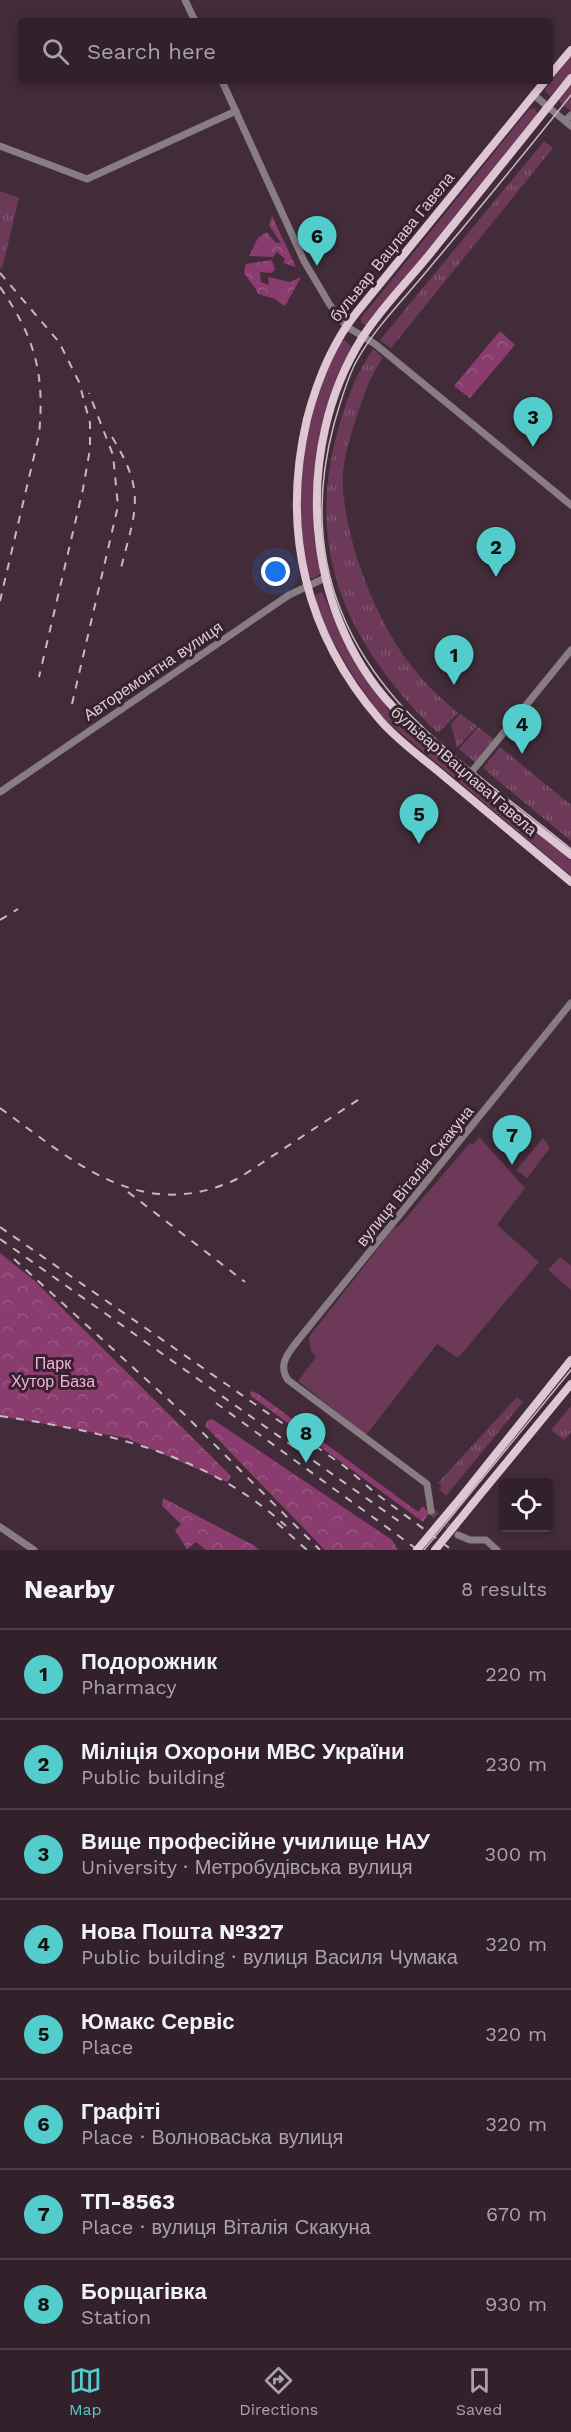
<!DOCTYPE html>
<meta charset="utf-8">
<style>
:root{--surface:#32212b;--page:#3a2933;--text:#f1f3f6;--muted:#a8a3a9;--line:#4d3e47;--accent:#52cdcc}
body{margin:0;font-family:"Work Sans",sans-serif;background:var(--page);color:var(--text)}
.controls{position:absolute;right:18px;bottom:18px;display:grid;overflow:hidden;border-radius:6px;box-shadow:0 3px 9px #0003}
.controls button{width:54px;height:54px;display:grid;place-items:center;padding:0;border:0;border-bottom:2px solid var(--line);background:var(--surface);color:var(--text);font:30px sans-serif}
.you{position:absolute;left:276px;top:572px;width:21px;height:21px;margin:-15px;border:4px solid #fff;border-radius:50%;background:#1a73e8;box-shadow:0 0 0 9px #1a73e833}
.badge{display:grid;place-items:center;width:39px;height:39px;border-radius:50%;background:var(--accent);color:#111;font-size:20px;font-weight:700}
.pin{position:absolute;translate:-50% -50px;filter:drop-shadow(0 2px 3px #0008)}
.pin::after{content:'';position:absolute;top:32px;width:21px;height:18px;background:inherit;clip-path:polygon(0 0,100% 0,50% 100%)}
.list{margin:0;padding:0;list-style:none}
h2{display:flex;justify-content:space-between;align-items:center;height:78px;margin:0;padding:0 24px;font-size:26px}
h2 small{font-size:20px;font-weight:400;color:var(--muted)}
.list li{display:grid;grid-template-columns:39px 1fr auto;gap:18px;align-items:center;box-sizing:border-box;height:90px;padding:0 24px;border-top:2px solid var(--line)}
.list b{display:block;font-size:22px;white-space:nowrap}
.list p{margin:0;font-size:20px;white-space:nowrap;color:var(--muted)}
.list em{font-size:20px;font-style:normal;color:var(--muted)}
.icon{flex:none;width:33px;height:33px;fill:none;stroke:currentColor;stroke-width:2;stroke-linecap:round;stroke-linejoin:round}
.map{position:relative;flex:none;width:571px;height:1550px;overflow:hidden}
.search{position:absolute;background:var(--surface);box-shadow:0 3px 9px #0003;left:18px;right:18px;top:18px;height:66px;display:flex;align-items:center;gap:15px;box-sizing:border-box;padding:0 21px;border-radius:6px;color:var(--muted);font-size:22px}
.sheet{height:798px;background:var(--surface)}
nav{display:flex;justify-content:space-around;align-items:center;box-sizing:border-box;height:84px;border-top:2px solid var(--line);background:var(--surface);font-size:16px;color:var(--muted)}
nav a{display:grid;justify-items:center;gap:3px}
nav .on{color:var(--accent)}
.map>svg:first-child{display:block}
</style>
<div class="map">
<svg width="571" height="1550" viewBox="0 0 571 1550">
<defs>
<pattern id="grass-tufts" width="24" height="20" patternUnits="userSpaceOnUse" patternTransform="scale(1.5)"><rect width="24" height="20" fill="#6c3a58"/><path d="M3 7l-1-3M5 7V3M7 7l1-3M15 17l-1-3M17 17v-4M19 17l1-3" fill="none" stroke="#81556f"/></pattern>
<pattern id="forest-crowns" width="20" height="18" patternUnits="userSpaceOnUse" patternTransform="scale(1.5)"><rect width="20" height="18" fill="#8b3c6e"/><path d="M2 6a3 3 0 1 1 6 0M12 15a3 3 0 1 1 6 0" fill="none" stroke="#9b5782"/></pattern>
</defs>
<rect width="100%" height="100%" fill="#422c39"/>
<path fill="url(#grass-tufts)" d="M544 141 553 148 391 348 380 340Z
M0 191 19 198 2 269 0 267Z
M373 349 383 358C370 376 364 394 357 416 350 437 341 464 343 487 346 544 377 623 413 668 426 685 442 699 458 713L438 733C351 649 304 556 337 433 345 404 355 375 373 349Z
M460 714 477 726 457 748 451 724Z
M478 727 494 739 476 763 459 749Z
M500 747 571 805V841L483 768Z
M517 1397 523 1402 446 1496 439 1489 442 1486 438 1483Z
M571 1406V1432L564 1440 551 1430Z"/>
<path fill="url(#forest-crowns)" d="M272 216 296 267 283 263 285 259 277 252 273 257 249 256 258 238 267 232 276 243H281L269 225Z
M272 260 275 270 271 273 260 272 261 282 269 285 268 277 290 282 301 277 285 306 275 299 258 294C254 284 248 281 244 272L246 264Z
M500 331 515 345 470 398 454 386Z
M0 1253 35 1281 231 1476 227 1482 126 1438 0 1416Z
M250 1391 257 1393 418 1512 423 1506 429 1513 423 1522 251 1396Z
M212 1419 392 1540 398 1550H325L205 1426 207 1421Z
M163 1498 255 1546 259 1550H206L196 1542 187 1549 175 1530 181 1524 162 1506Z"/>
<path fill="#6c3a58" d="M571 56V73L550 96 545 91 546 88Z
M571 85V111L562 105 559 100Z
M535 108 537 114 369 327 361 323V318L529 109Z
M345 340 353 349 316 464 314 536 321 573 315 578H309C291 489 301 424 340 342Z
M322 592 353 659 391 713 417 737 571 860V876L384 719C355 682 332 644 314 600L315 595Z
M479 1137 525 1188 497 1225 539 1262 458 1358 437 1344 366 1435 298 1381 316 1357 311 1351 309 1337 394 1228 399 1226 470 1143 473 1145Z
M543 1138 550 1148 527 1178 516 1170Z
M560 1257 571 1266V1290L548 1270Z"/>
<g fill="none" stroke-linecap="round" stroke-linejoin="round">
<path stroke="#594451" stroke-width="7" stroke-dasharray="7 3.5" stroke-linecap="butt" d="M431 1511 454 1531"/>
<path stroke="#897d84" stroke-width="7" d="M185 0 195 21
M222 81 304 261 330 305 346 326 375 344 571 505
M534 95 571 126
M565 121 571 115
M0 146 87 179 236 111
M470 774 571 650
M0 792 289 595 325 578
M431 1511 427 1484 288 1380C277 1364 289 1352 299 1339L571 1003
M0 1527 34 1550
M458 1535 470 1540H486L497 1550"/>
<path stroke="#dfc6d3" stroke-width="8" d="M550 75 571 50
M571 78C524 137 476 196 429 255 407 282 381 308 362 338 293 448 303 611 393 707 446 763 512 807 571 855
M545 81 357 312C332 343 317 381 307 419 281 530 305 633 380 720 399 742 424 759 445 777 487 812 529 847 571 882
M463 1495 571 1360
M474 1502 571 1384"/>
<path stroke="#c8b8c1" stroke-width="1.5" d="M571 95C525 153 478 210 431 266 406 297 375 327 356 362 346 381 340 404 334 424 306 528 327 622 399 703 449 758 514 802 571 849
M424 1550 571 1370"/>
<path stroke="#c8b8c1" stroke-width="2" stroke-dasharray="8 8" stroke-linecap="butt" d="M0 273 59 342 79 382 90 423V449L83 489 39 677
M0 287C35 338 45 373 39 435L0 601
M112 437C146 492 136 509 121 568
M72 704 118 506 113 455 89 393
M0 920 18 909
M0 1108C76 1163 142 1225 239 1178L364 1096
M128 1192 245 1282
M0 1227 344 1466 374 1492 452 1550
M0 1239 400 1522
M14 1259 183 1413 320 1550
M216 1403 418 1550
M0 1416C105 1432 204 1452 286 1526
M277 1523 307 1550"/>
<path stroke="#dfc6d3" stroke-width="8" d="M417 1550 463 1495
M435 1550 474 1502"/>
</g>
<g text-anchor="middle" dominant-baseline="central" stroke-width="6" stroke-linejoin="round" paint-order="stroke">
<g font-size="16" fill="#ddced6" stroke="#38222f">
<text transform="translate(392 247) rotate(-51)">бульвар Вацлава Гавела</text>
<text transform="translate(153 671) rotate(-34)">Авторемонтна вулиця</text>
<text transform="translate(464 771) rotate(41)">бульвар Вацлава Гавела</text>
<text transform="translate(415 1176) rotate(-51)">вулиця Віталія Скакуна</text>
</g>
<g font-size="16" fill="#f5b2d8" stroke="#38222f">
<text x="53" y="1363">Парк<tspan x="53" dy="18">Хутор База</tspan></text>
</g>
</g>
</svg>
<div class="controls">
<button><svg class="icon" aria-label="locate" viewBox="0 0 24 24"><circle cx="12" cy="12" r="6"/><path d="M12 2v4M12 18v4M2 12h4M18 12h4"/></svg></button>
</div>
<div class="you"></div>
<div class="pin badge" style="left:454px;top:685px">1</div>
<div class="pin badge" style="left:496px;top:577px">2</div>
<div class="pin badge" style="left:533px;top:447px">3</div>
<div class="pin badge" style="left:522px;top:754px">4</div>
<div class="pin badge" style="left:419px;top:844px">5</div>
<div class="pin badge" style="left:317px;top:266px">6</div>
<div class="pin badge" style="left:512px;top:1165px">7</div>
<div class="pin badge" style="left:306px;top:1463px">8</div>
<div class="search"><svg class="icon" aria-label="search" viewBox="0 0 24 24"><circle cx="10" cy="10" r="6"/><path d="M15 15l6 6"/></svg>Search here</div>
</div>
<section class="sheet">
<h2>Nearby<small>8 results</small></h2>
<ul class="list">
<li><span class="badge">1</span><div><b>Подорожник</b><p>Pharmacy</p></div><em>220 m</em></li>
<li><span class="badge">2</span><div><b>Міліція Охорони МВС України</b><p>Public building</p></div><em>230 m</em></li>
<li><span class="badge">3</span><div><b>Вище професійне училище НАУ</b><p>University · Метробудівська вулиця</p></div><em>300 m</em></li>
<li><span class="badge">4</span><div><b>Нова Пошта №327</b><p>Public building · вулиця Василя Чумака</p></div><em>320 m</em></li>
<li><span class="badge">5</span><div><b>Юмакс Сервіс</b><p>Place</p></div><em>320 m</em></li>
<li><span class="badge">6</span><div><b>Графіті</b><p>Place · Волноваська вулиця</p></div><em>320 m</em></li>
<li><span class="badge">7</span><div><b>ТП-8563</b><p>Place · вулиця Віталія Скакуна</p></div><em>670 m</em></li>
<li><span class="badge">8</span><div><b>Борщагівка</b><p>Station</p></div><em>930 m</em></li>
</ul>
</section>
<nav>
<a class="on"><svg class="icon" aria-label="map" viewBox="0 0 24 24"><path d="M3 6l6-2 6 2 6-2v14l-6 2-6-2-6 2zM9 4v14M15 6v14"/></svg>Map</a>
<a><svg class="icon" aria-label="directions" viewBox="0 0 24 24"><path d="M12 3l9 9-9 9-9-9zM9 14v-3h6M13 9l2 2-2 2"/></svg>Directions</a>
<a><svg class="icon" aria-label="saved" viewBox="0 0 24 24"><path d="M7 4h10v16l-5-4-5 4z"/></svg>Saved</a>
</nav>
